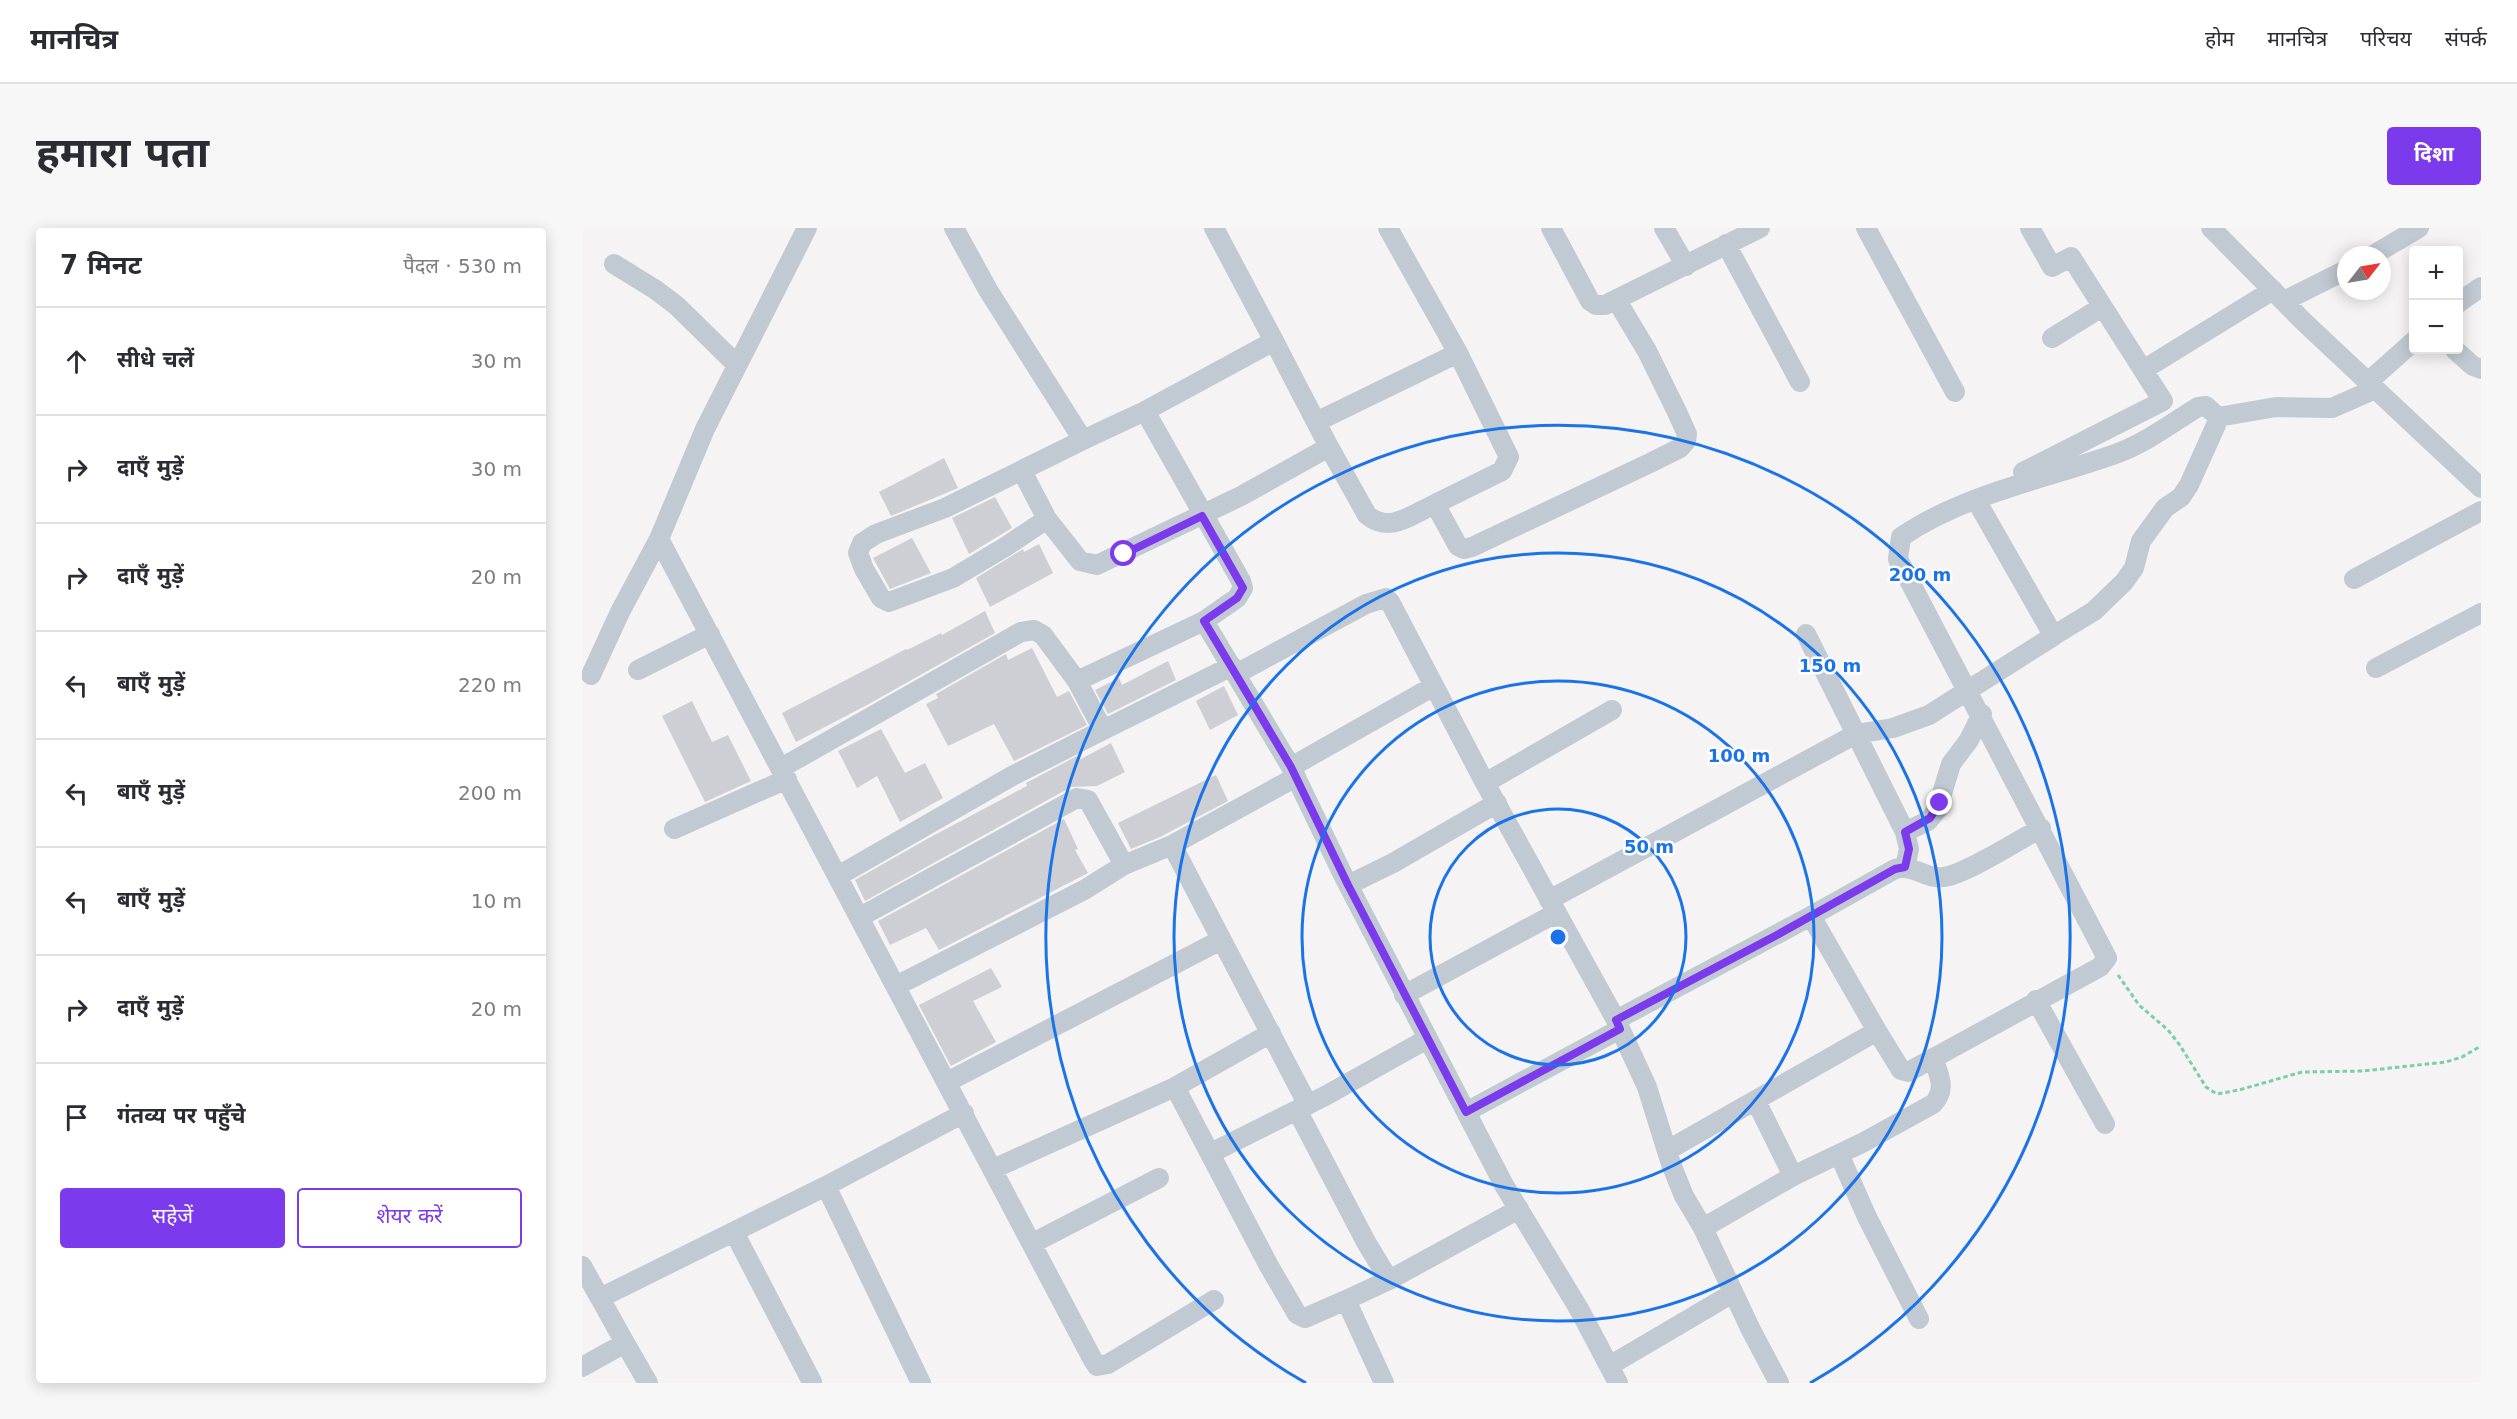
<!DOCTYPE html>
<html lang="hi">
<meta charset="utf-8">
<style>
:root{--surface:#fff;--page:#f7f7f7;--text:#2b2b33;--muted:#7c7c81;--line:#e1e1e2;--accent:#7c3aed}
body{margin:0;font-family:"DejaVu Sans","Noto Sans Devanagari",sans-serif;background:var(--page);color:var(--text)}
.controls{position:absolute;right:18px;top:18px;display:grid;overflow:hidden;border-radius:6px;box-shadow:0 3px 15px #0003}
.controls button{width:54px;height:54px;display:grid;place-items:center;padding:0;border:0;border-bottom:2px solid var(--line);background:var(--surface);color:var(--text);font:30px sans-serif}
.compass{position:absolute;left:1755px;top:18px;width:54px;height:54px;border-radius:50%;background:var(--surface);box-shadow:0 3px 15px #0003;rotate:59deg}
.stop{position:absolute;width:18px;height:18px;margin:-14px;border:4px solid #7c3aed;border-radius:50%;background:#fff}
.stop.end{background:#7c3aed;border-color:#fff;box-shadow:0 2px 6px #0008}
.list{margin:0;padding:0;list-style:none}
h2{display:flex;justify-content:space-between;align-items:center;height:78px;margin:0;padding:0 24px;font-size:26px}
h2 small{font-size:20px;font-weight:400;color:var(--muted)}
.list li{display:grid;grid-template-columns:39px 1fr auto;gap:18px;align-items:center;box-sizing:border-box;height:108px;padding:0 24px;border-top:2px solid var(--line)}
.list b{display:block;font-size:22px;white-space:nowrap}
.list em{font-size:20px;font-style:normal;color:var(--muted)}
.actions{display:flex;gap:12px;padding:18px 24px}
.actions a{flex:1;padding:14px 0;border:2px solid var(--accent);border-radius:6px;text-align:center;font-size:21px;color:var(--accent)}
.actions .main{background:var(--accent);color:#fff}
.icon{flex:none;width:33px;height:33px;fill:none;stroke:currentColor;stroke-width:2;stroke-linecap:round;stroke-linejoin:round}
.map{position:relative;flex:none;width:1899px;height:1155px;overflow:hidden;border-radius:6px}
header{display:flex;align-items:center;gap:36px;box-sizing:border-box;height:84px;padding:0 30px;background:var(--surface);border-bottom:2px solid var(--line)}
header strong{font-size:28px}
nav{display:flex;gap:33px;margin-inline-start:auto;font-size:21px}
.intro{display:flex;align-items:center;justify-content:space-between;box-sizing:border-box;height:144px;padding:0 36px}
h1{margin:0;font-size:42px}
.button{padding:15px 27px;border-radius:6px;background:var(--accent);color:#fff;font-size:21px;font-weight:700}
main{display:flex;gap:36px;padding:0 36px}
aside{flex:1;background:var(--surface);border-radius:6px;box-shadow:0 3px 15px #0003}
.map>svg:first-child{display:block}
</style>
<header>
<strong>मानचित्र</strong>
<nav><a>होम</a><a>मानचित्र</a><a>परिचय</a><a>संपर्क</a></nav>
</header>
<div class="intro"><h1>हमारा पता</h1><a class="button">दिशा</a></div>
<main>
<aside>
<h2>7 मिनट<small>पैदल · 530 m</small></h2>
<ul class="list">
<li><svg class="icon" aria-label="ahead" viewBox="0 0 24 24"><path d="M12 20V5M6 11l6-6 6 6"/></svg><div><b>सीधे चलें</b></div><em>30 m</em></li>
<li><svg class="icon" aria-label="right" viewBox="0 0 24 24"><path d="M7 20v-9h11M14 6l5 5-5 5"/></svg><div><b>दाएँ मुड़ें</b></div><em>30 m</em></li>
<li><svg class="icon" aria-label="right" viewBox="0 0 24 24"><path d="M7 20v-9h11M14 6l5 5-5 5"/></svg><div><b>दाएँ मुड़ें</b></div><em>20 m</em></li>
<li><svg class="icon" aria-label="left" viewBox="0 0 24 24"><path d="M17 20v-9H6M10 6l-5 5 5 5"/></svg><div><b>बाएँ मुड़ें</b></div><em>220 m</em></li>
<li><svg class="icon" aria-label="left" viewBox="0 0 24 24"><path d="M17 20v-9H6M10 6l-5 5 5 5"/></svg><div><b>बाएँ मुड़ें</b></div><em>200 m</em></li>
<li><svg class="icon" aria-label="left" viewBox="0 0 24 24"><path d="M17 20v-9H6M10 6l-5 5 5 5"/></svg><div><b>बाएँ मुड़ें</b></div><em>10 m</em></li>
<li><svg class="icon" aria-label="right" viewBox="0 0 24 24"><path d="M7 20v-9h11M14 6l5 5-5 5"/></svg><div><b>दाएँ मुड़ें</b></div><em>20 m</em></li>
<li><svg class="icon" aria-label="arrive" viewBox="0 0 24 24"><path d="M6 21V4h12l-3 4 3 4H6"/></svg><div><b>गंतव्य पर पहुँचे</b></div></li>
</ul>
<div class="actions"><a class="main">सहेजें</a><a>शेयर करें</a></div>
</aside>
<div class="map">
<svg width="1899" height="1155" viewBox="0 0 1899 1155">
<rect width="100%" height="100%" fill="#f5f3f3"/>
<path fill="#cdcfd5" d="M362 230 376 260 309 288 297 264Z
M413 269 430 300 387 326 370 290Z
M330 310 349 345 308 361 291 330Z
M457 316 471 345 408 379 394 350 441 321 442 324Z
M403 383 413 405 285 477 214 514 200 485 324 421 325 422 359 405 360 407Z
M450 420 475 469 487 463 505 497 432 533 412 496 366 518 344 476 356 470 354 466 424 426 426 432Z
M586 433 594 452 526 486 513 462 537 450 540 457Z
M642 458 656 487 628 502 614 473Z
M110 473 130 514 146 507 169 553 123 574 80 488Z
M299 501 323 545 343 535 361 570 318 594 295 548 275 560 256 523Z
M529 515 543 544 515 558 489 559 283 673 273 652 345 611 445 558 444 555 495 528 497 532Z
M634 547 646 573 578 609 549 621 536 595Z
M482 591 496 621 493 622 506 645 357 722 344 700 308 717 296 693Z
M409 740 420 759 391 773 414 814 369 838 337 777Z"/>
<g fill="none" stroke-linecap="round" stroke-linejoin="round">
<path stroke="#7ad0a6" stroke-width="3" stroke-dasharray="4.5 3" stroke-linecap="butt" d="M1536 747 1557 777 1586 802 1597 816 1624 859 1635 866 1657 862 1720 844 1781 843 1864 834 1880 829 1899 818"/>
<path stroke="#c1cad2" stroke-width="20" d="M372 0 406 62 501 212 563 183 659 353 661 360 655 370 622 393 709 539 762 649 922 957 997 1081 1036 1155
M632 0 692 113
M806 0 876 125
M969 0 1008 73 1014 77H1023L1178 0
M1082 0 1104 38
M1284 0 1373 164
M1448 0 1470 39 1489 29 1561 142
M1629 0 1722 94 1899 260
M1144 16 1218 154
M1791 27 1837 0
M32 36 74 62 95 78 155 137
M1702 73 1764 42
M1876 75 1899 59
M1470 110 1520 79
M1873 122 1891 138 1899 141
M1786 154 1832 113
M563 183 692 113 734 194
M1636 189 1694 179 1750 180 1793 161
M747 219 734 194 876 125 927 229 920 243 853 276
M440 243 465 291 423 319 371 350 307 374 299 370 282 341 276 325 280 315 294 306 363 280 501 212
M1441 244 1581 173 1561 142 1691 62
M465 291 498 333 515 337 659 268 747 219 785 287C807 306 829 287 853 276L876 318 882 321 890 319 1068 235 1098 220 1104 213 1105 206 1095 184 1065 123 1035 73
M77 311 511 1132 515 1138 526 1136 632 1072
M1772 351 1899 283
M1224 406 1323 604
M1794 440 1899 385
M56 442 128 406
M654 446 784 376 804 370 808 374 903 555
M9 447 38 384 77 311 123 201 225 0
M495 453 622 393
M1030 482 903 555 1034 792 1065 859 1089 936 1102 968 1121 1000 1169 1102 1197 1155
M521 502 650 438
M709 539 852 458
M199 540 439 404 452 402 461 407 495 453 521 502 430 548 256 648
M714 549 590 617 726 877
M92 601 205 551
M1323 639 1327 621 1323 604 1346 593 1355 582 1369 536 1387 512 1400 486
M766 657 811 635 915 575
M967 672 1274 506 1311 500 1347 487 1470 409 1471 407 1394 272
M1229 688 1313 641C1333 636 1344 652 1362 649 1384 646 1437 612 1459 600
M278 689 495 570 506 572 542 637
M314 758 502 662 542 637 590 617
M822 767 974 685
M1454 772 1523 896
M1034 792 1229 688 1295 803 1086 922
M1295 803 1319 842 1326 844 1518 739 1525 730 1316 331 1319 309C1384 265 1464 251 1536 225 1565 214 1590 195 1616 179L1624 178 1636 189 1634 197 1607 257 1599 269 1583 280 1559 313 1552 340 1542 354 1512 383 1471 408
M365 854 639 712
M593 859 689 805
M1174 873 1211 948
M715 882 784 1014 807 1052
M884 884 1038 801
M629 925 743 868 845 811
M1257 926 1285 989 1337 1091
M411 941 593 859 687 1038 715 1086 723 1090 764 1072 802 1155
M244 958 382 885
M1121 1000 1211 948 1282 914 1351 876C1365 861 1357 847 1351 830
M152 1004 230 1154
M451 1015 577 950
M0 1038 18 1070
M764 1072 807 1052 937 981
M43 1115 66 1155
M1027 1138 1151 1065
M0 1139 43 1115 18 1070 244 958 339 1155"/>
</g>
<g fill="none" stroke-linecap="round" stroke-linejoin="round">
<path stroke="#7c3aed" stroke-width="8" d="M542 326 620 288 661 360 655 370 622 393 709 539 766 657 884 884 1038 801 1034 792 1195 707 1313 641 1323 639 1327 621 1323 604 1348 590 1358 575"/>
</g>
<g fill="none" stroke="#1a73e8" stroke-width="3">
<circle cx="976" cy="709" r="128"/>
<circle cx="976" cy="709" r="256"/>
<circle cx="976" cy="709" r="384"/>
<path d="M724 1155A512 512 0 1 1 1228 1155"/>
</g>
<circle cx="976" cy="709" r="9" fill="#1a73e8" stroke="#fff" stroke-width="3"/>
<g font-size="18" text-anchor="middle" font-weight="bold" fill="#1a73e8" stroke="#fff" stroke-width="5" stroke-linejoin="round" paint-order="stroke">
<text x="1338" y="353">200 m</text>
<text x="1248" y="444">150 m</text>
<text x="1157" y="534">100 m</text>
<text x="1067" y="625">50 m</text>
</g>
</svg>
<div class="controls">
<button>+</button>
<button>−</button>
</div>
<svg class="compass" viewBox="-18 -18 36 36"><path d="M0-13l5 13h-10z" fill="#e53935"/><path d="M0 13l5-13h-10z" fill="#7c7c81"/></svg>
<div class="stop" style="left:542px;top:326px"></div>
<div class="stop end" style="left:1358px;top:575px"></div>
</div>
</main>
